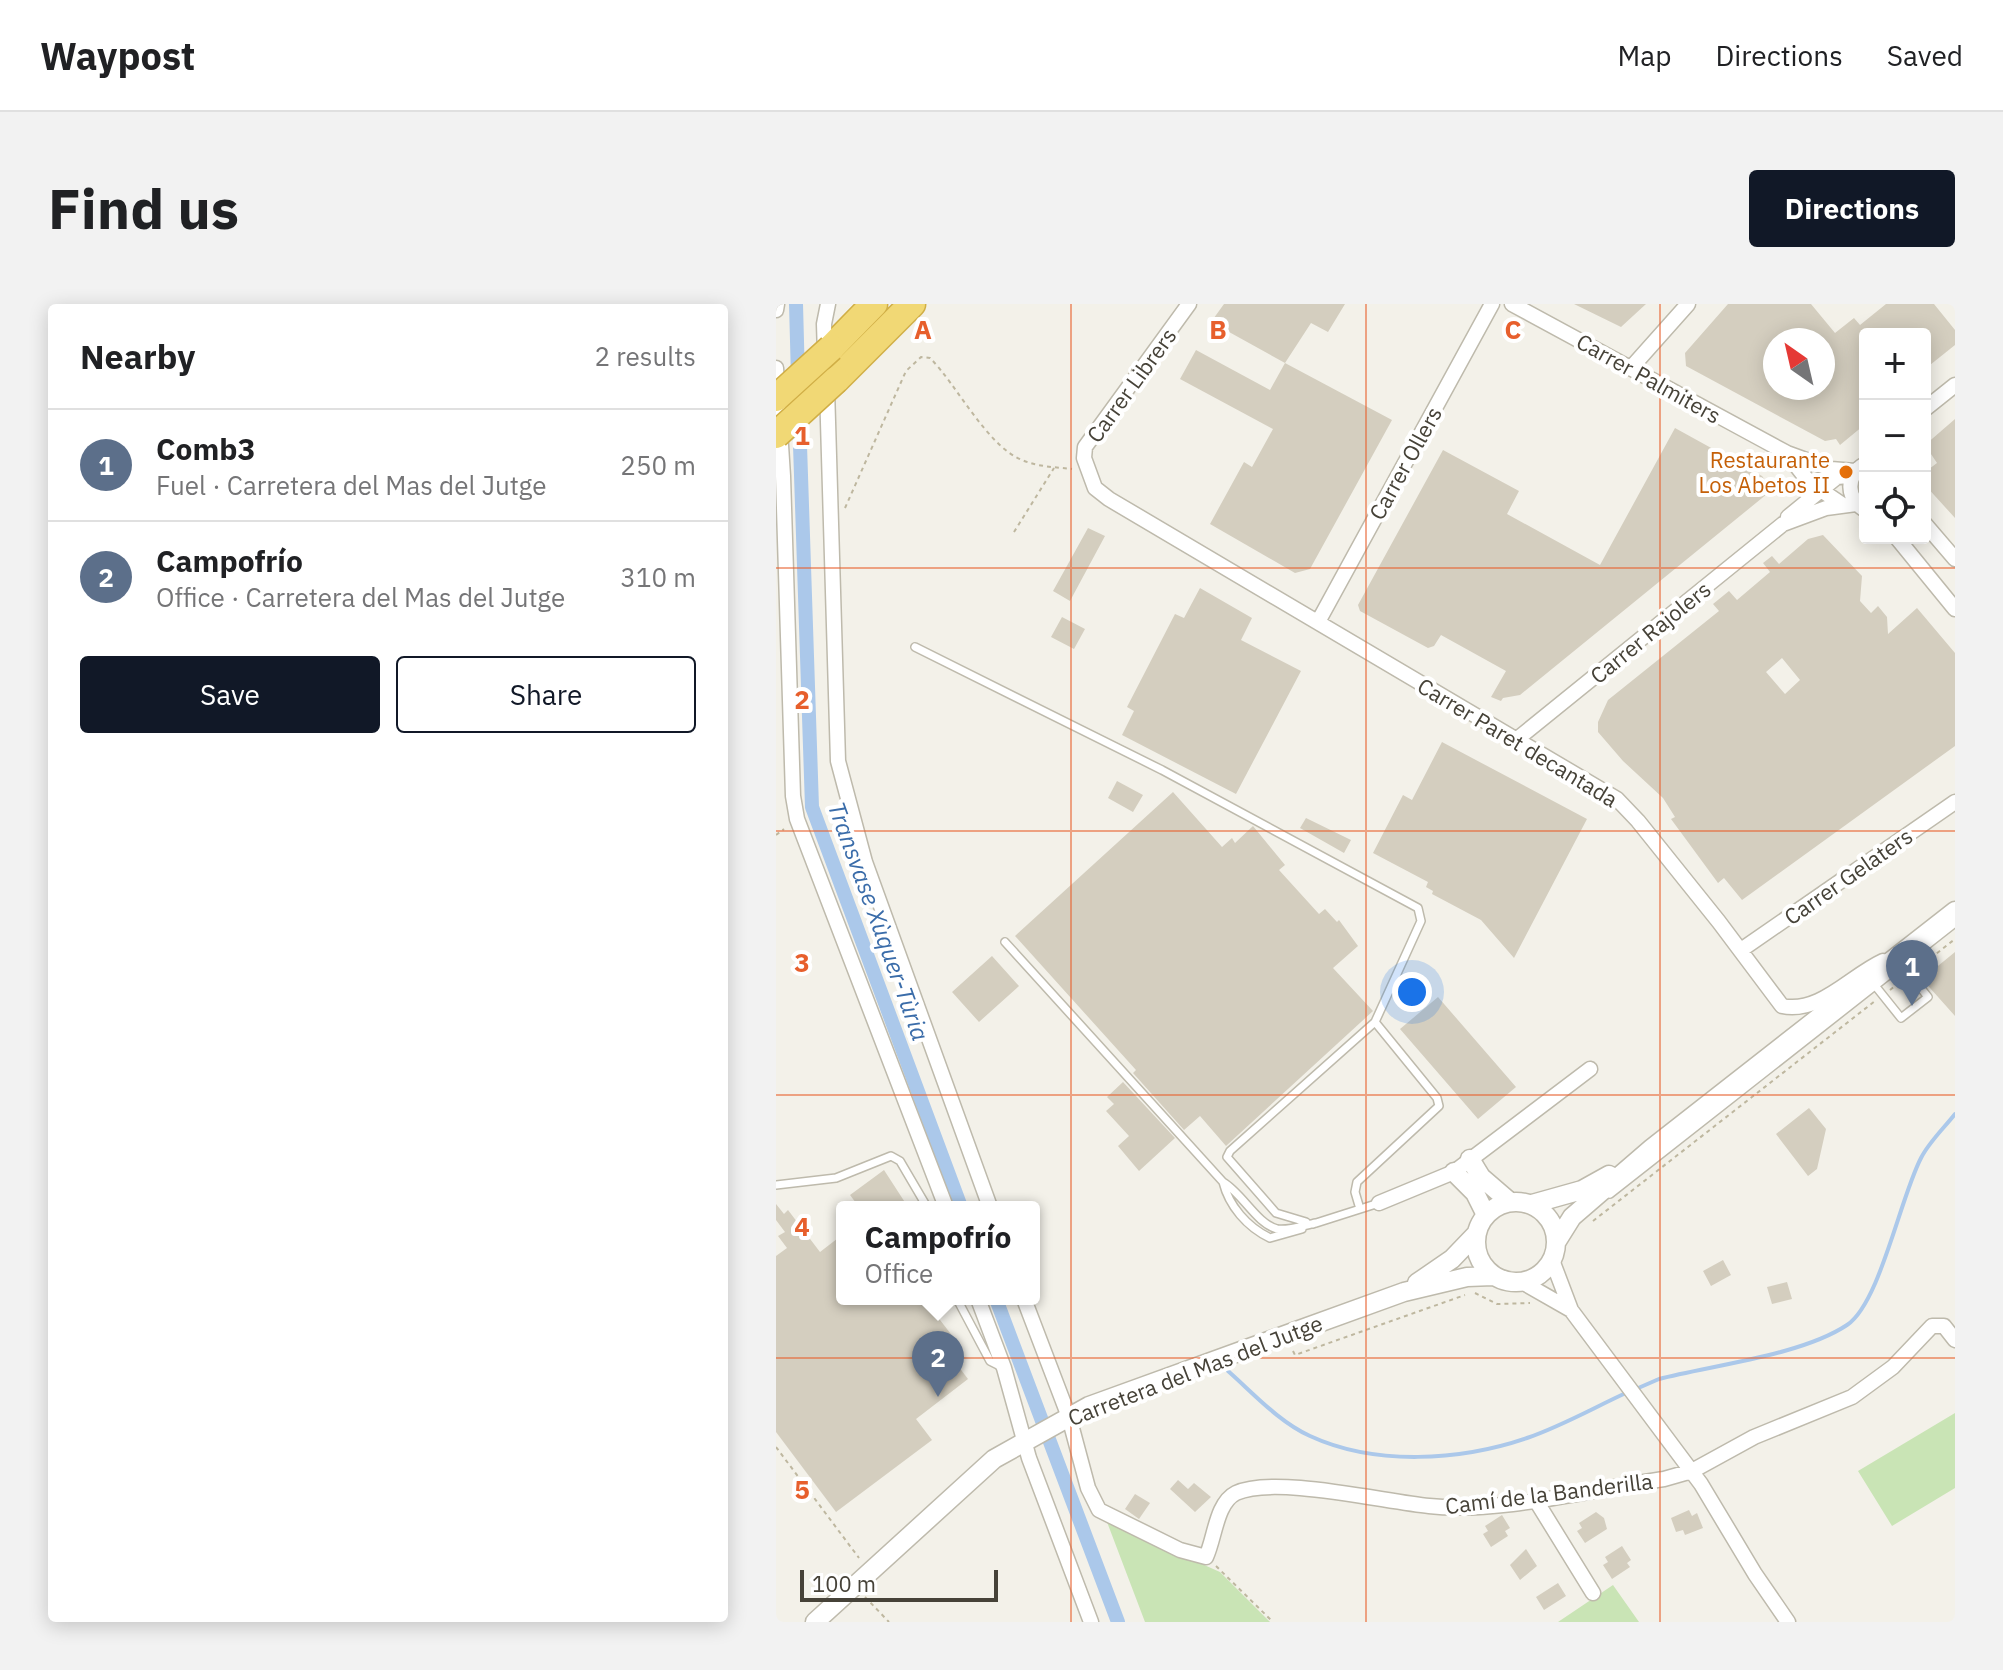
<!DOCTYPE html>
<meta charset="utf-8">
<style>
:root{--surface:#fff;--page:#f2f2f2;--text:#202124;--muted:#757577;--line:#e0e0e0;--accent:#111827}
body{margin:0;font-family:"IBM Plex Sans",sans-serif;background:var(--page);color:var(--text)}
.controls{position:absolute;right:24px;top:24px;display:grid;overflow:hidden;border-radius:8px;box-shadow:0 4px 20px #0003}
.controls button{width:72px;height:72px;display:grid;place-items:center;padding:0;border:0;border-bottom:2px solid var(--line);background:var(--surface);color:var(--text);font:40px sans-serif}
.compass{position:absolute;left:987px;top:24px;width:72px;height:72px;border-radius:50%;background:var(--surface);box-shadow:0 4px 20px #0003;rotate:326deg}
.scale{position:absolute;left:24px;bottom:20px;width:198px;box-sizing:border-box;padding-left:8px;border:4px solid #464238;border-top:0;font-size:22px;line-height:28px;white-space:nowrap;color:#464238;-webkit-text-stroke:6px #fff;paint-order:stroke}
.you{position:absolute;left:636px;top:688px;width:28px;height:28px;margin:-20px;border:6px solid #fff;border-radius:50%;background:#1a73e8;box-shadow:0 0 0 12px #1a73e833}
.badge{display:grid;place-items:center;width:52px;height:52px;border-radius:50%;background:var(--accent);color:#fff;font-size:26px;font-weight:700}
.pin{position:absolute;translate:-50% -66px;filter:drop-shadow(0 2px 4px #0008)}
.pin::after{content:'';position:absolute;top:42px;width:28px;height:24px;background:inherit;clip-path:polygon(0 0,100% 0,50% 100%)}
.popup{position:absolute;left:60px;top:897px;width:204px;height:104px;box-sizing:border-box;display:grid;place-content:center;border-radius:8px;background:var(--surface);filter:drop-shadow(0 2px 6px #0005);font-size:26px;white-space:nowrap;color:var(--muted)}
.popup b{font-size:30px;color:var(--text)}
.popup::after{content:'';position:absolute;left:50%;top:100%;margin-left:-16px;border:16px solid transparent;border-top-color:var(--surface)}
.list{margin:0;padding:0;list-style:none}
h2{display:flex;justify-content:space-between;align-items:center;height:104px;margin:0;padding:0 32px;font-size:34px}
h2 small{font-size:26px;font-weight:400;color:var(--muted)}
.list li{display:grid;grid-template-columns:52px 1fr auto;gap:24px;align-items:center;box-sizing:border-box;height:112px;padding:0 32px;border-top:2px solid var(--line)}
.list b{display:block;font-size:30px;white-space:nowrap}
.list p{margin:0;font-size:26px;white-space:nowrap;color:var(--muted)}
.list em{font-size:26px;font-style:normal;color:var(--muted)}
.actions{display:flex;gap:16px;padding:24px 32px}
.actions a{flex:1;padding:18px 0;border:2px solid var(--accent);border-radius:8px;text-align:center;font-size:28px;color:var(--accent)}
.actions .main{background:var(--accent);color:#fff}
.icon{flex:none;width:44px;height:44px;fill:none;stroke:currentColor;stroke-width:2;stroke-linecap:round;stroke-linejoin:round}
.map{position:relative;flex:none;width:1179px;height:1318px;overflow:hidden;border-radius:8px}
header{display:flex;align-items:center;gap:48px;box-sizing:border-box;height:112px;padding:0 40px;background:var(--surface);border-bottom:2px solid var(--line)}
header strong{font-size:38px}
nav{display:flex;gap:44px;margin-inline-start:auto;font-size:28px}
.intro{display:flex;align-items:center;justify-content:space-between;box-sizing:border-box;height:192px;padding:0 48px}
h1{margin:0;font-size:56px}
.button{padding:20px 36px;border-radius:8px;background:var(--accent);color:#fff;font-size:28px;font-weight:700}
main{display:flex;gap:48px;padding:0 48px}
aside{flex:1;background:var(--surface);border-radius:8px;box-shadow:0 4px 20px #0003}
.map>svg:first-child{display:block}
</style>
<header>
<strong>Waypost</strong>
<nav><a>Map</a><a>Directions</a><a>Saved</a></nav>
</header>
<div class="intro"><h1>Find us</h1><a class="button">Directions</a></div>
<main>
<aside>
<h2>Nearby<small>2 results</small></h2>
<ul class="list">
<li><span class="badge" style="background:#5c6f8a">1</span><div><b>Comb3</b><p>Fuel · Carretera del Mas del Jutge</p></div><em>250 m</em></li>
<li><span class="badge" style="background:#5c6f8a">2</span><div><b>Campofrío</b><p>Office · Carretera del Mas del Jutge</p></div><em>310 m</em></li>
</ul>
<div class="actions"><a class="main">Save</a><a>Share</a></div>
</aside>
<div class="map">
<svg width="1179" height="1318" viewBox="0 0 1179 1318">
<rect width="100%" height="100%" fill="#f3f1e9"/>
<path fill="#c9e4b5" d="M1179 1109V1184L1116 1222 1082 1167Z
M331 1218 444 1268 494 1318H369Z
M837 1281 863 1318H782Z"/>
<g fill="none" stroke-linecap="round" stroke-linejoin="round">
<path stroke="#abc8ea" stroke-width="4" d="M452 1067C477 1089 503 1118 534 1132 599 1162 684 1157 751 1134 786 1122 819 1103 852 1088
M860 1085 883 1075C938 1061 1026 1051 1071 1021 1104 999 1124 894 1145 854 1153 838 1168 824 1179 810"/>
<path stroke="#abc8ea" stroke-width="14" d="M20 0 22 74
M23 111 36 503 185 903
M220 995 342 1318"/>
</g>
<path fill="#d4cebf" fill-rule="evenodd" d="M448 0H569L552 28 535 19 509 59 616 116 534 265 519 269 434 220 468 158 476 163 497 125 404 75 420 46 494 86 509 59 435 18Z
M798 0H870L845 23Z
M952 0H1035L1059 29 1078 14 1084 21 1110 0H1158L1179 26V41L1149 65V30H1089V111L1083 117 1087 122 1064 141 1060 135 1049 137 910 62 909 49ZM999 36H1047V84H999Z
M1179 115V214L1149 181V168L1161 159 1149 141Z
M899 124 986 172 993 181 991 190 744 391 727 394 725 397 715 393 730 367 665 331 658 342 652 344 584 307 582 301 667 146 743 187 731 210 824 261Z
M312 224 329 232 294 297 277 287Z
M1047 231 1086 272 1084 297 1095 309 1102 302 1111 313 1112 330 1141 304 1179 349V442L966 596 948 574 942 579 895 515 899 513 887 494 847 457 822 428V418L832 396 943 307 937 300 953 287 961 296 994 268 987 259 996 252 1003 260 1032 235ZM1006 354 1024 376 1009 390 990 368Z
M424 284 476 314 465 336 525 367 460 490 346 431 358 407 351 403 399 310 408 314Z
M286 313 309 325 298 345 275 333Z
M666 438 811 515 738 654 705 616 656 590 657 587 650 583 652 578 597 549 627 491 636 496Z
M341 477 367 491 357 508 332 494Z
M397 488 446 543 456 534 459 539 477 522 509 561 503 566 543 610 549 605 561 618 563 616 582 642 557 664 597 707 450 842 424 812 408 826 357 769 360 766 239 632Z
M530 514 575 536 568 549 524 524Z
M1179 648V712L1146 675Z
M216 652 243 682 203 718 176 688Z
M662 693 740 783 702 815 624 725Z
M347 778 399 834 363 867 342 842 353 832 330 807 338 800 331 793Z
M1033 804 1050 825 1041 865 1032 872 1000 830Z
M108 866 132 903H83L74 891Z
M0 900 8 910 12 906 44 948 66 931V995H148L184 1042 173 1050 192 1075 140 1115 156 1136 60 1208 0 1128V952L11 944 2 932 9 928 0 916Z
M947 956 955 971 935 982 927 967Z
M1011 978 1016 995 996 1000 991 983Z
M402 1176 412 1185 418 1179 435 1193 419 1208 394 1185Z
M359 1190 374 1199 363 1215 349 1205Z
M913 1206 916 1212 921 1209 927 1224 909 1231 907 1226 900 1228 895 1214Z
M820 1208 828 1214 831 1225 809 1239 801 1227 806 1224 803 1219Z
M726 1211 734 1224 729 1227 732 1232 715 1243 707 1230 712 1227 709 1222Z
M846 1242 855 1256 851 1259 854 1263 836 1275 827 1261 832 1258 829 1253Z
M750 1245 761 1262 744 1276 734 1261Z
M782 1279 790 1292 768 1306 760 1293Z"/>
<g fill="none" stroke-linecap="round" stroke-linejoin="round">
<defs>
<path id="service" d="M139 343 386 466 642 604 645 617 599 718 661 794 663 802 581 878 579 888 584 905
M229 638 447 878C466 889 481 920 501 925 512 927 529 921 540 919
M1101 684 1125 714 1152 693 1128 663
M447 878C453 902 471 923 494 934L526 925
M0 881 60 874 115 852 124 857 151 903
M834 890 1179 619
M530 918 500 909 451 853 454 847 599 718
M537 920 603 899
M181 995 214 1057 226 1063"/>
<path id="minor" d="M413 0 309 143 308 154 319 184 333 195 841 495 862 517 943 618 1006 702C1044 710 1074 672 1107 657
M736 0 1011 149 1055 165 1079 167
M0 6 1 0
M49 51 48 20 52 0
M0 64 7 172 17 492 21 515 170 903
M855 64 912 0
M51 84 62 457 89 558 214 903
M1149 105 1179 81
M1011 150 1033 178 1067 201
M1089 160C1069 172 1070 194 1089 206
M1012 213 1061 173 1072 172
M1149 220 1179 255
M1121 234 1179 305
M542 318 716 0
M740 436 1007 220 1050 204 1080 200
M965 646 1179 498
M603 899 678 868 814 765
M746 978 795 1006 776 956
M202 995 228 1064 253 1154 315 1318
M248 995 293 1113 312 1184 323 1206 404 1246 430 1253C439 1234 440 1199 460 1189 498 1171 609 1198 653 1202 723 1210 817 1185 888 1175L916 1167 978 1133 1076 1093 1117 1063 1156 1022H1168L1179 1036
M795 1006 925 1180 979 1270 1012 1318
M759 1195 817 1289"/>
<path id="tertiary" d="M694 855 705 873 734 898
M678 868 699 889 710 911
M700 938a40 40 0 1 1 80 0a40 40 0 1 1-80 0Z
M756 900 806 886 833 871
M781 937 796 913 876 844 1179 607
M641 979 676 955 701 929
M39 1318 218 1155 313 1102 628 988 691 973 717 972"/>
<path id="motorway" d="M55 44 98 0
M60 76 136 0"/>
</defs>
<use href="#service" stroke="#bebaac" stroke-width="10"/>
<use href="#minor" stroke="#bebaac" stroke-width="17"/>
<use href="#tertiary" stroke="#bebaac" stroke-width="21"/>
<use href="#motorway" stroke="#d0ae46" stroke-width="29"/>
<path stroke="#beb79f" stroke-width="2" stroke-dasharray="4 4" stroke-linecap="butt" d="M69 204 130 67 145 53 154 54C181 81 211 142 246 156 262 163 279 163 296 165
M238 228 278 164
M0 531 8 525
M1142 664 1179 635
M1114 686 1124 678
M817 917 1099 697
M699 989 721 1000 754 999
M517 1047 519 1051 689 991
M0 1143 83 1254
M440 1262 497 1318
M89 1293 113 1318"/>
<use href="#service" stroke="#fff" stroke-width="7"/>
<use href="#minor" stroke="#fff" stroke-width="14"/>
<use href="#tertiary" stroke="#fff" stroke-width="18"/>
<use href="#motorway" stroke="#f1d875" stroke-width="26"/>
<defs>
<path id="motorway-bridge" d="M0 94 55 44
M0 131 60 76"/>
</defs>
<use href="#motorway-bridge" stroke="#d0ae46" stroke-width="29" stroke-linecap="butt"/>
<use href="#motorway-bridge" stroke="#f1d875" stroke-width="26"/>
</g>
<path fill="none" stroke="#e75f2c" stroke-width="2" stroke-opacity="0.55" d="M295 0V1318M590 0V1318M884 0V1318M0 264H1179M0 527H1179M0 791H1179M0 1054H1179"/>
<circle fill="#e8710a" stroke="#fff" stroke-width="3" cx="1070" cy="168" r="8"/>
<g text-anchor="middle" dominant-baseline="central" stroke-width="8" stroke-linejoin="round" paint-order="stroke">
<g font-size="22" fill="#464238" stroke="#fff">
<text transform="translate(873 74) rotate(29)">Carrer Palmiters</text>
<text transform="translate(355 81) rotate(-54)">Carrer Librers</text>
<text transform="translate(629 159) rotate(-61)">Carrer Ollers</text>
<text transform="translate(874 328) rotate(-39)">Carrer Rajolers</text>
<text transform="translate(742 438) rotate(31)">Carrer Paret decantada</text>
<text transform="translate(1072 572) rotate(-35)">Carrer Gelaters</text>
<text transform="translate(419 1066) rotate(-21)">Carretera del Mas del Jutge</text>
<text transform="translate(773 1189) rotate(-7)">Camí de la Banderilla</text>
</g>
<g font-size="22" fill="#c56008" stroke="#fff" text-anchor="end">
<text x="1054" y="155">Restaurante<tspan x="1054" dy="25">Los Abetos II</tspan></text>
</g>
<g font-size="24" font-style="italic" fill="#3a6ca9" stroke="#fff">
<text transform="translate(103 617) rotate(70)">Transvase Xùquer-Tùria</text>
</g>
</g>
<g font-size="26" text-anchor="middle" font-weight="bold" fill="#e75f2c" stroke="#fff" stroke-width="8" stroke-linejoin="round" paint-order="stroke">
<text x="147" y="35">A</text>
<text x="442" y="35">B</text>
<text x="737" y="35">C</text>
<text x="26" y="141">1</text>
<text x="26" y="405">2</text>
<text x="26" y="668">3</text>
<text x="26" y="932">4</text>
<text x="26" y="1195">5</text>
</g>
</svg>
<div class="controls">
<button>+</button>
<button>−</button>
<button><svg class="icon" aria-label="locate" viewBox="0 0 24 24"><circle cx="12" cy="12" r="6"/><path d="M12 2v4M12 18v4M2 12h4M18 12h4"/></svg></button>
</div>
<svg class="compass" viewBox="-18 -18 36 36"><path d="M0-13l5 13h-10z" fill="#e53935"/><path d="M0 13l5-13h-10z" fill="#757577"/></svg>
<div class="scale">100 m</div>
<div class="you"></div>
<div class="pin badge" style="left:1136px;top:702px;background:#5c6f8a">1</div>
<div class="pin badge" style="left:162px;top:1093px;background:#5c6f8a">2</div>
<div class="popup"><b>Campofrío</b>Office</div>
</div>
</main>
